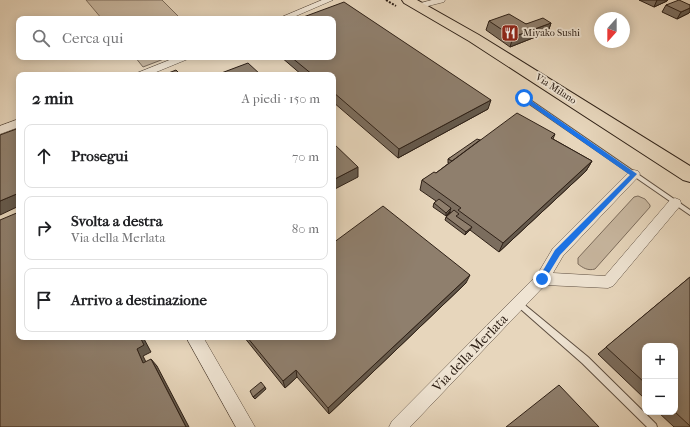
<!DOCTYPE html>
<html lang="it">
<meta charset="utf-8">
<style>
:root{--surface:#fff;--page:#f2f2f2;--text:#202124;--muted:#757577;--line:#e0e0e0}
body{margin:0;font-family:"IM FELL French Canon",serif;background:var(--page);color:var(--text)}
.controls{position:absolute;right:12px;bottom:12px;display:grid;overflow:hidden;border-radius:8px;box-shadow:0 2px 10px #0003}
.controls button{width:36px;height:36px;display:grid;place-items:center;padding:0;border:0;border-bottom:1px solid var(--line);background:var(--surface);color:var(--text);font:20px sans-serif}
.compass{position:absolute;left:594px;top:12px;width:36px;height:36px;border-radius:50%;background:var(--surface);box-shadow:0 2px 10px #0003;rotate:201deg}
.stop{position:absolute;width:12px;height:12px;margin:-9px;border:3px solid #1a73e8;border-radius:50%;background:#fff}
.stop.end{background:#1a73e8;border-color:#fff;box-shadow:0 1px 4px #0008}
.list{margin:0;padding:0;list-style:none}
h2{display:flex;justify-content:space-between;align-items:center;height:52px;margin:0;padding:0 16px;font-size:17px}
h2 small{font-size:13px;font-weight:400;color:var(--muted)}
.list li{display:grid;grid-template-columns:26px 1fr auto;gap:12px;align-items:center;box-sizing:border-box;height:64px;margin:0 8px 8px;padding:0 8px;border:1px solid var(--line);border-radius:8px}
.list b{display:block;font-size:15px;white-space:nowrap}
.list p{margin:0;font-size:13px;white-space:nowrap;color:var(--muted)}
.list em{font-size:13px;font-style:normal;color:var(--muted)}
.icon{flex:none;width:22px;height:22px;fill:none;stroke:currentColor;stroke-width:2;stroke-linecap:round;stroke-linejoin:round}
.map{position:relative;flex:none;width:690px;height:427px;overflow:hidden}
.search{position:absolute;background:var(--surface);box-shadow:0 2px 10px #0003;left:16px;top:16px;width:320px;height:44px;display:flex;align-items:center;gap:10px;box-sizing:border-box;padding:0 14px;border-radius:8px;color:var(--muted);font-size:15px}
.panel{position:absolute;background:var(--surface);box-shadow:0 2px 10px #0003;left:16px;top:72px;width:320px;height:268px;border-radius:8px}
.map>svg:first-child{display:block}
</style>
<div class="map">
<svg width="690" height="427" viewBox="0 0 690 427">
<rect width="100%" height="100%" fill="#e7d6bc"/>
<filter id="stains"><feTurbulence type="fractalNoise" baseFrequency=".005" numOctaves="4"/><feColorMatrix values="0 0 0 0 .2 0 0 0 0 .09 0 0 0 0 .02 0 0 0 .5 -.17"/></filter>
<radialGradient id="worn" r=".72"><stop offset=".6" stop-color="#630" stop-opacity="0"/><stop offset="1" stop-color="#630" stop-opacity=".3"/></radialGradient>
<path fill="#c8b7a0" stroke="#7c6c5c" d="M86 0H162L181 19H102Z
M135 57H169L143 67Z
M638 196 645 199 650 205V207L595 269C588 271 583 268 578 264V258L634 197Z"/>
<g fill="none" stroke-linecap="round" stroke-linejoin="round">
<defs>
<path id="lane" d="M522 97H526L690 210V215L522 99Z
M518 300 520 301 588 357 656 424 657 427H647L582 363 516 305 515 303 516 301Z"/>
<path id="street" d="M322 0H333L289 19H277Z
M432 0H445L444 2 420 8 416 6 417 4Z
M177 57H190L188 59 149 75H135L137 73Z
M19 119V127L0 134V126Z
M634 170 638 171 640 174 638 177 563 256 553 273 605 276 670 200 675 198 680 200 681 203 680 206 613 286 608 288 545 285 410 427H389L392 421 537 275 553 248 630 171Z
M186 337H203L255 427H236Z"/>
<path id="primary" d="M402 0H417L479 35 690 166V182L683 180 469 41 404 3Z"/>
</defs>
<use href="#lane" stroke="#5d4e40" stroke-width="2"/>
<use href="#street" stroke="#5d4e40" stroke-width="1"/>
<use href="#primary" stroke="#2f2117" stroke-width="2"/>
<path stroke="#2f2117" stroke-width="2" stroke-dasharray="2 1.5" stroke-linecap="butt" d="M386 0 396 6"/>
<use href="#lane" fill="#efe4d3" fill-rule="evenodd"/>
<use href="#street" fill="#efe4d3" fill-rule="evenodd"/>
<use href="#primary" fill="#e7d6bc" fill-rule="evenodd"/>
</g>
<path fill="#7b6d5e" stroke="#2f2117" d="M639 0H668L667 1 654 7Z
M666 5H690V12L689 13 677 19 662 12Z
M489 21 526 24 551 23 548 32 510 47 486 30Z
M281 57H333L488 109 398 158 333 102V75H302Z
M555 134 553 139 592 161 586 171 499 252 470 230 465 235 445 220 446 217 451 212H450L446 216 433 207 434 203 436 201 420 190 422 180 436 173 449 163H448V159L480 140Z
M690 277V427H674L658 412H675V346H645V399L598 354Z
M466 283 329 414 297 377 285 388 244 337H333Z"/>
<path fill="#64594c" stroke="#2f2117" d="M657 0H668L667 1 654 7Z
M690 8V12L689 13 677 19 681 12Z
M551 23 548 32 510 47 513 37Z
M491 100 488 109 398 158 399 149Z
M592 161 586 171 499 252 503 243Z
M358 167V177L333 190V180Z
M19 193V206L0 215V201Z
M451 208 450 211 446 216V213Z
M472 227 470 230 465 235 466 232Z
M470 275 466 283 329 414 328 408Z
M140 337H143L151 352 143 356 150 370 143 363 137 349Z
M151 359 157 366 189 427H186Z
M296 370 297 377 285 388 283 381Z
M265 387 266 389 255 399 253 397Z"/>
<path fill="#8f7f6d" stroke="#2f2117" d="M679 0 690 5V8L681 12 666 5Z
M344 2 491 100 399 149 333 92V75H313L291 57H333V19H298Z
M509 14 526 24 543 18 551 23 513 37 489 21Z
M248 63 261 75H216Z
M176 70 181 75H167L166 74Z
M517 113 555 134 551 138 592 161 503 243 458 210 461 208 422 180 434 172 436 173Z
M19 128V193L0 201V135Z
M477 139 480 140 452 161 448 159Z
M333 143 358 167 333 180Z
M439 199 451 208 446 213 434 203Z
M383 206 470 275 328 408 296 370 283 381 247 337H333V243Z
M454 210 459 214 456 216 472 227 466 232 446 217Z
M19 212V337H140L144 345 137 349 143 363 151 359 186 427H0V220Z
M690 277V426L675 412V346H645V383L606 347Z
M261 382 265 387 253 397 250 391Z
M559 385 599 427H506Z"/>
<path fill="#1a73e8" d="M523 97H526L637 174 560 255 544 281 542 282 538 279 555 250 630 175 523 100Z"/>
<defs>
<symbol id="restaurant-square" viewBox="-11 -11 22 22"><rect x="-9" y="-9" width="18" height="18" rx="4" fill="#8f2418" stroke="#efe4d3"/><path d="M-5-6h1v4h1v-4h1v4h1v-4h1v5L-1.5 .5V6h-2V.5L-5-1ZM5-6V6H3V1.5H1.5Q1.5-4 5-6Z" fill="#fff"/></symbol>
</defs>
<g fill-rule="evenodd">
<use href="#restaurant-square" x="500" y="23" width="20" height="20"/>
</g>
<g text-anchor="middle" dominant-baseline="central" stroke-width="3.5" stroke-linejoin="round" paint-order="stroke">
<g font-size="10" fill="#2f2117" stroke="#efe4d3" text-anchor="start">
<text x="523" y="33">Miyako Sushi</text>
</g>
<g font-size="10" fill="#2f2117" stroke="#efe4d3">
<text transform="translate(556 89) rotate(33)">Via Milano</text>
</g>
<g font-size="14" fill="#2f2117" stroke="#efe4d3">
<text transform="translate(470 353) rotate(-46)">Via della Merlata</text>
</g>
</g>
<rect width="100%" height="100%" filter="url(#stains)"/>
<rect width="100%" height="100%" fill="url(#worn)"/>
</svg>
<div class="controls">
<button>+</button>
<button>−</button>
</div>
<svg class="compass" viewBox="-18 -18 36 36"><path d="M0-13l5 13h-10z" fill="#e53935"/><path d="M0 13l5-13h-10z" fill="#757577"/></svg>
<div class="stop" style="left:524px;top:98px"></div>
<div class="stop end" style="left:542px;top:279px"></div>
<div class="search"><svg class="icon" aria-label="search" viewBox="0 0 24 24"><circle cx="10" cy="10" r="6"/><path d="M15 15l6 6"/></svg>Cerca qui</div>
<section class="panel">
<h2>2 min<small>A piedi · 150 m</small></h2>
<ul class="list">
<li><svg class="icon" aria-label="ahead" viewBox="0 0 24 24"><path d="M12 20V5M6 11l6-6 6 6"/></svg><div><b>Prosegui</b></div><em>70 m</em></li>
<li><svg class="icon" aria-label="right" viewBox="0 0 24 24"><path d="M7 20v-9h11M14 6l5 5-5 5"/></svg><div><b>Svolta a destra</b><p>Via della Merlata</p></div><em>80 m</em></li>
<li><svg class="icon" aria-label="arrive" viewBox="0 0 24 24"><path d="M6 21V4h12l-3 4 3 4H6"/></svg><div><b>Arrivo a destinazione</b></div></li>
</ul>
</section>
</div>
